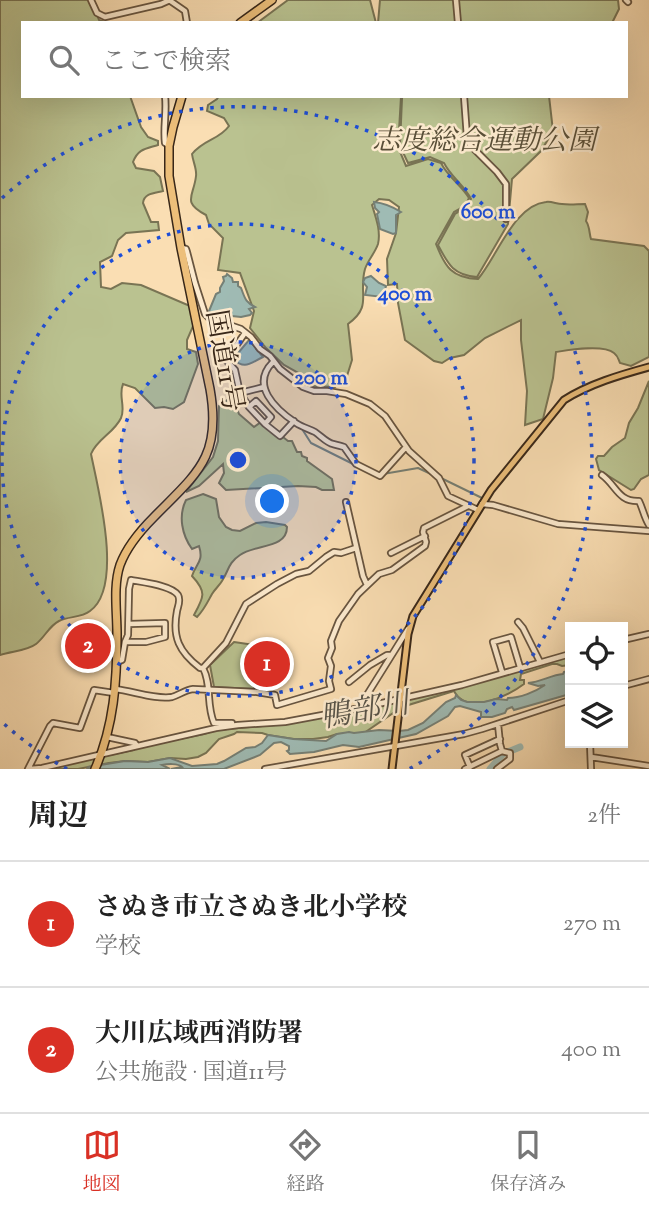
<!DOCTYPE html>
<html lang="ja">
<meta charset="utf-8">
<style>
:root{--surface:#fff;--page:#f2f2f2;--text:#222;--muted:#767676;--line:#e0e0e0;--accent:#d93025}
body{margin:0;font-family:"Sorts Mill Goudy","Noto Serif JP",serif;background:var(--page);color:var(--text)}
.controls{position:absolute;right:21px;bottom:21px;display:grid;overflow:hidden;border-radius:0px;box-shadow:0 7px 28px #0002}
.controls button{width:63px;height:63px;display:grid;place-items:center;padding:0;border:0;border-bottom:2px solid var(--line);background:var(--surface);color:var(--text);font:35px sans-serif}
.you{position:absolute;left:273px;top:502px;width:24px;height:24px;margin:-18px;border:5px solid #fff;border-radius:50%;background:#1a73e8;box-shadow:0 0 0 10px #1a73e833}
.badge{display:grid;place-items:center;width:46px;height:46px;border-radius:50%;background:var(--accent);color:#fff;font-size:23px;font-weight:700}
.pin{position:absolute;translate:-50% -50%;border:4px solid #fff;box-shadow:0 2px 7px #0006}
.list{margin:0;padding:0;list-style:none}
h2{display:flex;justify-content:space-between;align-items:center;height:91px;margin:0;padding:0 28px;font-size:30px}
h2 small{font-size:23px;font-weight:400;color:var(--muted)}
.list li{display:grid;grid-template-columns:46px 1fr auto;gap:21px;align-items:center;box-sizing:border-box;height:126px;padding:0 28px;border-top:2px solid var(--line)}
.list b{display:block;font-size:26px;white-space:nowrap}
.list p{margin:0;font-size:23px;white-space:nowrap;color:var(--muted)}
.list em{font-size:23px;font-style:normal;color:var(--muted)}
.icon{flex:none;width:38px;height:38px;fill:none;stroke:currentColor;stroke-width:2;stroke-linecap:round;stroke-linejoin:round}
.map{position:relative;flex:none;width:649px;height:769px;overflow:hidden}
.search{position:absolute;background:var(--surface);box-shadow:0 7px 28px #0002;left:21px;right:21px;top:21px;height:77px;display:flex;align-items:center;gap:18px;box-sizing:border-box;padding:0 24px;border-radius:0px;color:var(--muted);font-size:26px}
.sheet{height:343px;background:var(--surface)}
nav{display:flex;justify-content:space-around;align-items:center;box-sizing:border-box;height:98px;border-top:2px solid var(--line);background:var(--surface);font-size:19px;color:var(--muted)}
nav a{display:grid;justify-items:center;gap:4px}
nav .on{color:var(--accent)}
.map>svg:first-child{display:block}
</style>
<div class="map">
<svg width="649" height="769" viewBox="0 0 649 769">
<rect width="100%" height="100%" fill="#fadeb3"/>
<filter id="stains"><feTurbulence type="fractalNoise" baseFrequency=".00286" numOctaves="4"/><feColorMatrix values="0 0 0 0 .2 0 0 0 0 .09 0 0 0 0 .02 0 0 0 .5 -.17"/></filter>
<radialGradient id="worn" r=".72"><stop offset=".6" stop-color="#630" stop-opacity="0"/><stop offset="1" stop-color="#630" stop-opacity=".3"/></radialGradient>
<path fill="#bac290" stroke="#797454" stroke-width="2" d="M0 0H91L99 20 105 22 23 23V96H130L141 127 148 137 158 141V145C145 149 138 149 133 162L136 168 154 171 160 177 163 191C155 193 144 193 143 203L151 222H158L159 230 126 233 118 240 112 256 100 262 101 287 111 289 122 283 141 285 190 306 194 324 187 340V349L196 352 198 364 184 402 173 409 164 407 155 408 135 388 123 384C118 396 126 407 121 418 114 433 97 439 91 454 98 489 124 587 90 611 81 618 69 616 59 621 49 626 45 637 36 644 27 651 12 651 0 655Z
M288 0H370L376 23H257Z
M380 0H618L619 9 612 23H378Z
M219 96H549L553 131 541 151 512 179 508 224 477 277C453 275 448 264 438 245L455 214 465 208 471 199C464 185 451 177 444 163L430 157 408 163 400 146 402 98 401 97 398 147 406 166 428 159 441 163C448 177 461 185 469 198L465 206 454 212 436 244C445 267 452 278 478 279 497 257 514 205 546 202 551 201 557 204 562 204 570 205 577 204 585 204L588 212 586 221C590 227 589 233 591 239L644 246 649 251V357L631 366 620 363C618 358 618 356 614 353 603 344 569 350 556 352L553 378 543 419 525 425 527 391 521 340V320L485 338 464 355 450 358 442 363 434 361 405 340 398 303 397 284 388 285 387 259 396 233 399 207 389 200 379 199 372 205C376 218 381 231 378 244 375 253 368 260 365 269 358 294 373 306 348 324L352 360 347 376 335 387 305 386 304 376 284 365 266 348 250 328 254 311 240 273 218 270 223 238 209 224 206 215C181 202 194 196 196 176 197 169 193 162 192 154 204 139 219 140 229 126L224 118 207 111 208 105 217 99Z
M649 381V475L641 479 634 489 631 490 599 470 596 459 598 456H604L612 447 625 438 629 423 638 408Z
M230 398 235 403 239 414 254 427 261 422 279 438 283 437 288 441H292L297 452H301L302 456 307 458V461L332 479 334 490H322L316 487 298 486 226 490 219 483 224 473 223 464 199 486 186 492 213 457 218 441 219 406Z
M203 494 216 499 219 517 226 527 232 530 240 531 256 523 266 522 285 525 287 527C287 549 255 544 240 555 228 563 229 570 222 581 219 586 215 589 212 594 207 603 204 610 197 617L194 615C204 597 207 592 192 576 196 563 204 562 199 546L192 549C182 535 178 516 186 500Z
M234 642 261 646 254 689 214 687 210 665Z
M570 655V665L562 666 557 664H552L521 674 520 680H524V684C508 696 467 716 454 691L402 707 364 733 337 734 328 737 313 739H294L268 735 262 733 237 732 234 734 219 739 206 753 198 757 186 759 170 758 148 762 125 761 109 763 78 769H42L134 750V748L204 734 216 730 286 724 390 704 435 693Z"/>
<path fill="#9fbbb4" stroke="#768076" stroke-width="2" d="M374 202C384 203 393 207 401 212L396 215V233L393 234 380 229 377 214 379 212 375 208Z
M227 274 232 278 233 282H238V286L241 288C245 298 245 302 255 307L249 309 252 313 250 315 241 317 213 314 209 311 216 294 220 292V288L224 281 223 277 226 276Z
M371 276 379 283 386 286 383 297 365 295 367 287 363 282 365 278Z
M249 340 263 357C250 363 245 370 233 359Z
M570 671V694L514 710 512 707 507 709 505 713 492 717H481V712L460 706 455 707 448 716 416 734 359 747 343 745 314 752 290 754 287 751 289 750V746L281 742 274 743 260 755 224 769H171L182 767C178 763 167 764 162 765L170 769H87L88 767 125 761 148 762 170 758 192 766 217 764 224 761 246 748 255 747 262 743 268 735 293 739 326 741 337 734 349 732 354 733 379 730 399 731 408 730 423 723 446 702 455 698 456 695 461 700 467 702H484L496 699 507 700 508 698C520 698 535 692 545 685L538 686 528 683C541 682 551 675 563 674L564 672Z"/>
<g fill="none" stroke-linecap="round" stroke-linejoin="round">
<path stroke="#768076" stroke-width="2" d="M302 429 311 443 355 465
M383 474 418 468 431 474
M443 479 482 498
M634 528 648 529"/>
<path stroke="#9fbbb4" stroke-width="7" d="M490 769 503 754 520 747"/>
<defs>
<path id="minor" d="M91 0 97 13 105 17 161 4 170 0
M169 0 185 11 187 23
M456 0 458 23
M626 0 628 2
M165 96C167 112 163 127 165 143L169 145
M464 96 467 137 470 145 497 172 506 184V219
M182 248 186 249 187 252 195 283 205 314 209 318 241 329 251 337 260 349 270 356 280 369 303 387 314 391H327L346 394 370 404 385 416 409 451 439 478 448 496 478 510
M245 333 226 360 235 370 240 393 249 407 265 424 280 436 294 421
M273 362C250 385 275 409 296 423 302 427 309 429 315 432 321 436 327 443 333 444 337 445 341 446 344 447L356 464 380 476 406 447
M240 393 264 387
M249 407 256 401 271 417 265 424
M602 475C616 485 618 502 639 501 643 509 644 517 649 525
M346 502 363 576 367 585
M482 504 493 505 558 524 649 531
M391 553 425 536
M518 622 523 628 540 662
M623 640 649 634
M125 642H146L165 637V623L129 624
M117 662 122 660 125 642 128 635 129 589 131 580C142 582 171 585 178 595 181 600 178 606 177 611 172 637 179 652 200 668H203C212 685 206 705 214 723H232
M203 668 226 643 246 604 277 584 296 574 309 571 326 557 334 552 341 553 356 548
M502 672 493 642 511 637 520 667
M349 682 370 665 387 655H391
M623 686 649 679
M115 689C133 691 156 700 172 697 179 695 185 690 193 689L257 692 275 695 277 705 331 689 329 681 331 666 328 658 332 648 331 641 339 621 358 594 379 574 392 570 425 546 426 542 423 532 424 528 468 506
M360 708V706L408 629
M107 737 135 743 137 746
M590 743 591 769
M591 757 649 766
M470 767 465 755 500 739
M28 769 50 726 53 723 80 728 94 690 114 693
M30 769 42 768 216 728 238 725 285 722 360 708 462 685 570 654
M265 769 464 734 482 729 570 700
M465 769 502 751
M497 769 510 759V753L502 751 500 744 498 724"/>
<path id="major" d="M392 769 408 634 413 616 491 490 564 400C589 384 620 375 649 367"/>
<path id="highway" d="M240 23 272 0
M95 769C114 726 117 681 117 634 117 611 113 586 120 565 127 546 140 531 154 517 197 473 222 457 210 389L181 248 169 176V146L173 127 182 96"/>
</defs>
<use href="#minor" stroke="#685540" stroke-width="8"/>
<use href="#major" stroke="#382719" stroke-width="9"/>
<use href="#highway" stroke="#382719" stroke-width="10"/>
<use href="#minor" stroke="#fceace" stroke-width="4.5"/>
<use href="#major" stroke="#edbf7a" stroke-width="5"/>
<use href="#highway" stroke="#edbf7a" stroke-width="7"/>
</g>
<circle cx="238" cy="460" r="118" fill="#1d4ed8" fill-opacity=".12"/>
<g fill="none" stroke="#1d4ed8" stroke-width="3.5" stroke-dasharray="3.5 7">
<circle cx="238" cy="460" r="118"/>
<circle cx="238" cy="460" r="236"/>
<path d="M67 769A353 353 0 0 1 2 722M2 198A353 353 0 1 1 409 769"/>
</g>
<g text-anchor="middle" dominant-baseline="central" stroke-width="5" stroke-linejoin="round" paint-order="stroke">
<g font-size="28" font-style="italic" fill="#584e37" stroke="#fceace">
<text x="484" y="142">志度総合運動公園</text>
</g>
<g font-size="28" fill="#382719" stroke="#fceace">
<text transform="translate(223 361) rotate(80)">国道11号</text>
</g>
<g font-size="30" font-style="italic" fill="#575348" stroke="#fceace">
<text transform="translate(365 712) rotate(-10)">鴨部川</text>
</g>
</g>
<circle cx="238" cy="460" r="10" fill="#1d4ed8" stroke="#fceace" stroke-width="3.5"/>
<g font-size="21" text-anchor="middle" font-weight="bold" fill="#1d4ed8" stroke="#fceace" stroke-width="5" stroke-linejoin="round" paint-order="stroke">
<text x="488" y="218">600 m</text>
<text x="405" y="300">400 m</text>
<text x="321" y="384">200 m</text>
</g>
<rect width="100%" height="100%" filter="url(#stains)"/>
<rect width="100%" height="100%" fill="url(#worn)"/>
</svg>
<div class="controls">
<button><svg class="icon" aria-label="locate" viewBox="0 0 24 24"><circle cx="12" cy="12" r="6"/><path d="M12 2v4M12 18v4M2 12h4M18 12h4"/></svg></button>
<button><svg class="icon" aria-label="layers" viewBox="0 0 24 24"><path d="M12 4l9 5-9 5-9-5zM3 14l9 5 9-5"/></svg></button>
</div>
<div class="you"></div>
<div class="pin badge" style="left:267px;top:664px">1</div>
<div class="pin badge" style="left:88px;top:646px">2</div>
<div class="search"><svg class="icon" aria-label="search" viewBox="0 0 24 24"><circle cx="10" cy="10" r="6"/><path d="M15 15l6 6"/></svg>ここで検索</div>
</div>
<section class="sheet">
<h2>周辺<small>2件</small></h2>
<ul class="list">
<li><span class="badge">1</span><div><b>さぬき市立さぬき北小学校</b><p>学校</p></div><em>270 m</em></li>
<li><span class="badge">2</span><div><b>大川広域西消防署</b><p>公共施設 · 国道11号</p></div><em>400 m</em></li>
</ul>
</section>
<nav>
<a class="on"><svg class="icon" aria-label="map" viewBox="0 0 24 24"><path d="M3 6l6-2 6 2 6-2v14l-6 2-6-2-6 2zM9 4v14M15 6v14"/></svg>地図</a>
<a><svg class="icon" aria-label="directions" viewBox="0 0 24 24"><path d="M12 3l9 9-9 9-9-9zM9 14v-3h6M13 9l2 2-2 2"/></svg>経路</a>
<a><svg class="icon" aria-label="saved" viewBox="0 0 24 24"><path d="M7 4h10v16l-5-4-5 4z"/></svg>保存済み</a>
</nav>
